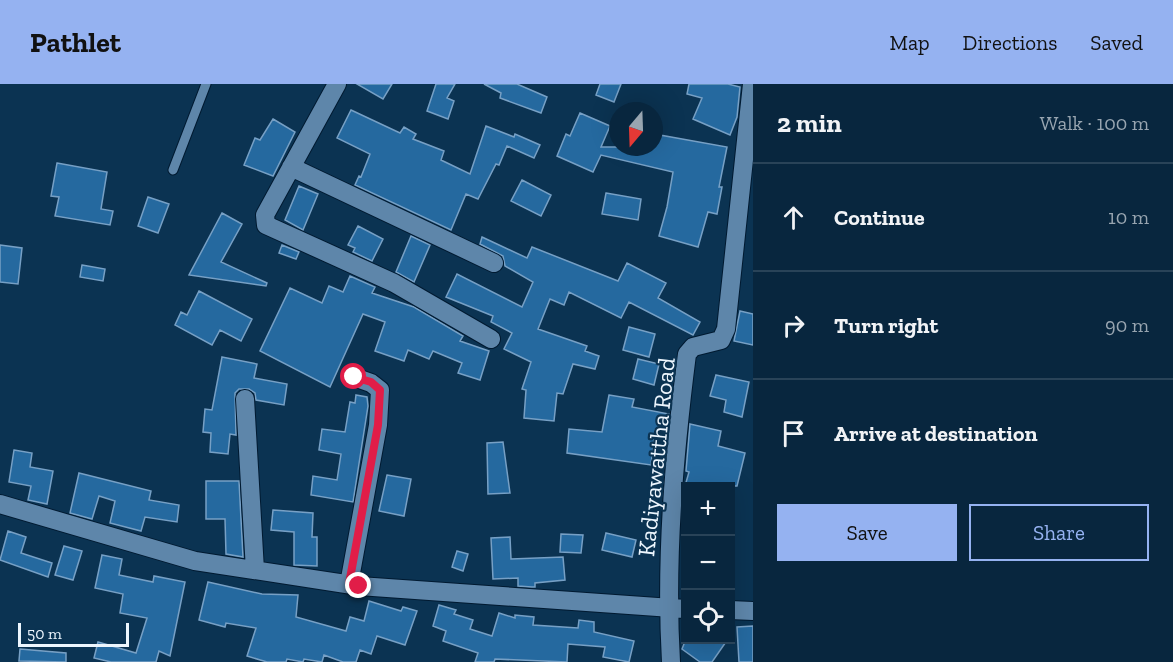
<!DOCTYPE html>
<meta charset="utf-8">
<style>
:root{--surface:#08263e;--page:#112e45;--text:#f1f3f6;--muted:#98a5b0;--line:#294358;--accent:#95b2f1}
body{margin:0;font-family:"Zilla Slab",serif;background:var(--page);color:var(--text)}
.controls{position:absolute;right:18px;bottom:18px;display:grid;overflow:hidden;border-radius:0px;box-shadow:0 6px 24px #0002}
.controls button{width:54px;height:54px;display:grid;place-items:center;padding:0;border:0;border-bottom:2px solid var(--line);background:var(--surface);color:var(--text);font:30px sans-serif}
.compass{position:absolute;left:609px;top:18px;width:54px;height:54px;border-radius:50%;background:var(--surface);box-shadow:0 6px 24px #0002;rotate:199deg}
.scale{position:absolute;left:18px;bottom:15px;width:111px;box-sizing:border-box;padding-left:6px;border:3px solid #edf6fe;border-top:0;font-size:16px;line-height:21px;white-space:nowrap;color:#edf6fe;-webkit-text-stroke:4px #0b3352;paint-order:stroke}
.stop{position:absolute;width:18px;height:18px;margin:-14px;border:4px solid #e11d48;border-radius:50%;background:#fff}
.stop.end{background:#e11d48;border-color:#fff;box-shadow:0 2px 6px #0008}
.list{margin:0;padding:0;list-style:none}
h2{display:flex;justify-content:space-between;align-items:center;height:78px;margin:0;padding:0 24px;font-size:26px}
h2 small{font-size:20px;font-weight:400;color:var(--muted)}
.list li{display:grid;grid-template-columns:39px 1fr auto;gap:18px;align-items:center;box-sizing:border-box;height:108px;padding:0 24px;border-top:2px solid var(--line)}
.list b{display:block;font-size:22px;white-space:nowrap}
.list em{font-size:20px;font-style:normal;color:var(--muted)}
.actions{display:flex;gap:12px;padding:18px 24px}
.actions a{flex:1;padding:14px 0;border:2px solid var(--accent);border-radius:0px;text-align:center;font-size:21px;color:var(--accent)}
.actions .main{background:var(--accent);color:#111}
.icon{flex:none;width:33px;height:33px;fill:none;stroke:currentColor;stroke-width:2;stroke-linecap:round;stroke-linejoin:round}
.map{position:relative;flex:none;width:753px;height:578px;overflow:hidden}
header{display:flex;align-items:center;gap:36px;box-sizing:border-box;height:84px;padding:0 30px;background:var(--accent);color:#111}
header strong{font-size:28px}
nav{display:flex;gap:33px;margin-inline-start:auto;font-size:21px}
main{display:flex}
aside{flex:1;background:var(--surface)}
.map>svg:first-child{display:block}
</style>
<header>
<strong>Pathlet</strong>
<nav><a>Map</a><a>Directions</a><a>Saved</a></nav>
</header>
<main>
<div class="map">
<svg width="753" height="578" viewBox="0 0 753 578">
<rect width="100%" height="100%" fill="#0b3352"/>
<path fill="#25699f" stroke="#77a0c5" stroke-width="1.5" d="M357 0H392L383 15Z
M436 0H455L447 14 454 17 448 35 427 27Z
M484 0H517L547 13 541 29 500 14 501 9Z
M600 0H621L614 18 596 11Z
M689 0H728L740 3 737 33 730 51 693 35 702 14 687 10Z
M351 26 400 49 404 43 416 50 413 55 444 67 441 76 470 90 486 42 514 53 515 50 540 61 534 74 507 62 499 81 496 80 478 115 466 110 451 146 355 101 359 92 361 93 370 70 337 54Z
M580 29 610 42 601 63H654V50L727 63 719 103H722L717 130 708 128 698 163 659 152 667 123 673 88 601 71 593 88 557 72 566 50 570 52Z
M273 35 295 48 273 92 244 81 255 54 260 56Z
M57 79 107 88 101 125 113 127 110 141 55 132 59 113 51 112Z
M522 96 551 111 541 132 511 117Z
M299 102 318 110 303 146 285 136Z
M606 109 641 115 638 136 602 130Z
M148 113 169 120 158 149 138 142Z
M222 129 242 140 221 178 267 199 266 202 189 191Z
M358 142 383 155 372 177 353 168 355 164 348 161Z
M411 152 430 161 414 198 396 188Z
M482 153 527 174 532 163 618 197 627 179 666 199 658 214 700 238 693 251 629 218 621 234 569 208 564 221 550 215 538 245 587 262 585 267 599 272 595 285 573 280 563 310 557 309 554 337 524 334 526 306 522 305 531 278 504 265 512 249 491 238 493 232 446 213 457 190 522 223 533 198 505 182 503 172 480 160Z
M0 161 22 164 18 200 0 198Z
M282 161 299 168 296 175 279 169Z
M82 181 105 185 103 197 80 193Z
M350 192 375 203 372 209 414 223 463 252 460 257 489 267 480 296 458 289 462 279 433 267 429 275 408 266 404 277 375 267 385 238 363 230 330 303 260 267 290 204 322 219 329 202 343 208Z
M199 207 252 235 241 257 220 246 212 261 175 241 181 228 187 231Z
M740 227 753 230V261L734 257Z
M629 243 655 250 649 273 623 266Z
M222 273 257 280 254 294 287 300 284 321 256 316 255 309 249 305H239L235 309 236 351 230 350 228 370 210 368 211 349 203 348 205 325 212 326Z
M638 275 659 280 654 301 633 295Z
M716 291 749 298 742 333 724 328 726 316 710 312Z
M356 311 367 313 368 322 353 418 311 411 313 392 337 396 341 370 319 366 322 345 345 348 350 318 355 319Z
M609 311 634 315 632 323 669 330 667 348 655 346 651 381 567 369 569 345 602 348Z
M690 340 721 347 718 362 745 369 737 402H685L689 388 686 387Z
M503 358 510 409 488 410 487 359Z
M14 366 32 369 30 383 53 387 47 420 28 416 31 402 9 398Z
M79 389 151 407 149 416 179 421 177 438 145 433 141 447 110 439 115 417 99 412 92 435 70 429Z
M387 391 411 395 404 432 379 427Z
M206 397H239L243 473 226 470 225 435H206Z
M273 426 313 429 312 453H317V482L294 481V448L271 446Z
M8 447 26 453 21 469 52 479 48 493 0 476Z
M606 449 636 456 632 473 602 466Z
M561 450 583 451 581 469 560 468Z
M510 453 511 475 563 473 565 496 535 499V503H532L518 502V494L493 495 491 454Z
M64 462 82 467 73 496 55 491Z
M457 467 468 470 463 487 452 483Z
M102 471 122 475 119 491 153 498 154 492 185 498 170 572 159 567 156 578H111L94 574 98 558 136 569 147 534 120 529 123 510 95 504Z
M208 498 262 510 298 511 296 533 346 547 350 533 364 537 369 517 401 527 403 523 417 527 405 561 377 552 371 570 360 566 356 578H343L324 571 322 578 304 575 303 578 287 575 286 578H267L247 572 256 544 226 539 225 543 199 536Z
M439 521 456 526 454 530 473 536 470 545 492 552 499 529 515 534V531L534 533 533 541 578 544 579 536 594 538V548L634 557 629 578 603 573 605 563 568 560 567 578 495 575 494 578H475L478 569 443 557 446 547 433 542Z
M753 542V578H739L737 543Z
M686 555H728L712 578H700L682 565Z
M20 565 66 569V578L19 577Z"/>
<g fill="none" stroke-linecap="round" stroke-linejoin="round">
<defs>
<path id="lane" d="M173 86 206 0"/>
<path id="street" d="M337 0 265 131 266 141 394 199 491 255
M291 83 494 179
M245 315 255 486
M0 420 195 477 359 502 686 525
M349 500 378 341 380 306 371 299 354 293
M730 526 753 527
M671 578C665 475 674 372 687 270L693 263 721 256 726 245 752 0"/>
</defs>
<use href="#lane" stroke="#001a31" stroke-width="11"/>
<use href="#street" stroke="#001a31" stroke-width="20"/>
<use href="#lane" stroke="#5e86aa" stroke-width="9"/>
<use href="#street" stroke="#5e86aa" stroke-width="18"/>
</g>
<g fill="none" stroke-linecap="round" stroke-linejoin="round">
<path stroke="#e11d48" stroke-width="8" d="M354 293 371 298 380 306 378 341 349 500 359 502"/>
</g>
<g text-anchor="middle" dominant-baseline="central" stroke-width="4.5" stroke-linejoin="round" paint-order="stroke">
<g font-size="24" fill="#edf6fe" stroke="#0b3352">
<text transform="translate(656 373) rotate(-84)">Kadiyawattha Road</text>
</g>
</g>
</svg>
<div class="controls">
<button>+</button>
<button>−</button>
<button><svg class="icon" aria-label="locate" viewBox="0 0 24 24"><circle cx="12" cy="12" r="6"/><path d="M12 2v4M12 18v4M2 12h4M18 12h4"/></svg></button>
</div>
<svg class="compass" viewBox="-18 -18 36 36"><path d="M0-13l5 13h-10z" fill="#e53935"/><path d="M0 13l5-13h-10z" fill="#98a5b0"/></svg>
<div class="scale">50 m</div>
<div class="stop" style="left:354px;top:293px"></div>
<div class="stop end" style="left:359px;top:502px"></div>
</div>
<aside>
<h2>2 min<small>Walk · 100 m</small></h2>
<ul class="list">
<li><svg class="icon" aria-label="ahead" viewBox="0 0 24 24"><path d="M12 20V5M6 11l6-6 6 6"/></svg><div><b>Continue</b></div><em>10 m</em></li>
<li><svg class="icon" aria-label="right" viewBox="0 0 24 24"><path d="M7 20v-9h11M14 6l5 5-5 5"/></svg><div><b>Turn right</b></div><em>90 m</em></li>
<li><svg class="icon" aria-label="arrive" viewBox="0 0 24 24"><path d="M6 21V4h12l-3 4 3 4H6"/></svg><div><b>Arrive at destination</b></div></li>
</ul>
<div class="actions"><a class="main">Save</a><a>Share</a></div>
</aside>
</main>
